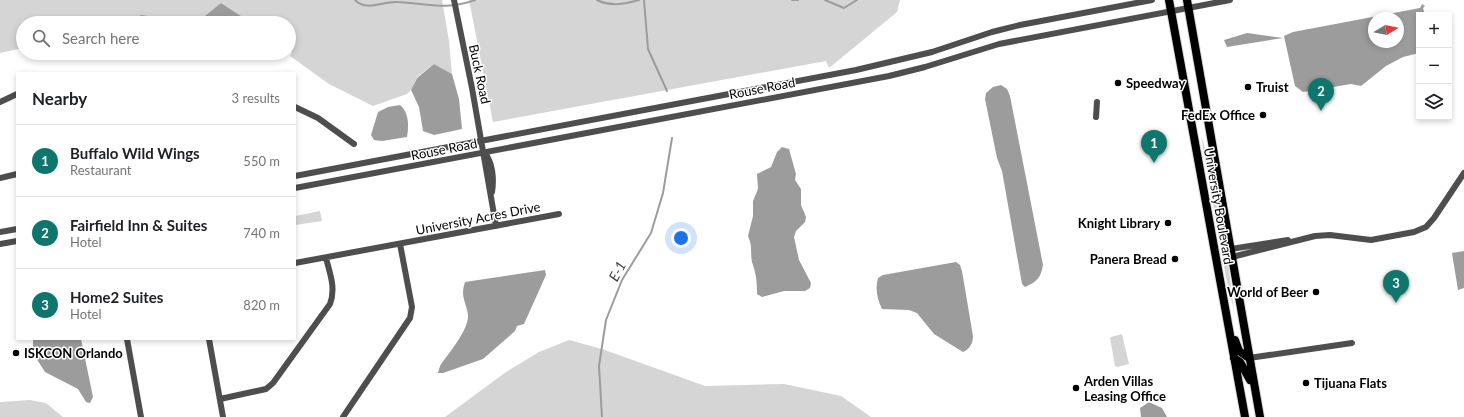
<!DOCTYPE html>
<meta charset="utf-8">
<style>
:root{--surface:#fff;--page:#f2f2f2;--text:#202124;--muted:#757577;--line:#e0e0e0;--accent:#0f766e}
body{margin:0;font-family:Lato,sans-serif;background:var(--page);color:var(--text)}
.controls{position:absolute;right:12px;top:12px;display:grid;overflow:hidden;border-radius:0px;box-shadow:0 2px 6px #0003}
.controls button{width:36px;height:36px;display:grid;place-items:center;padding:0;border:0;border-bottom:1px solid var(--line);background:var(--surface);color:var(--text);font:20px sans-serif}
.compass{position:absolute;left:1368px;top:12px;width:36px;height:36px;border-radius:50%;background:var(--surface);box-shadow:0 2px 6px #0003;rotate:80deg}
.you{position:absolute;left:681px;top:238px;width:14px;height:14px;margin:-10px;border:3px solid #fff;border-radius:50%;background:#1a73e8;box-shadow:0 0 0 6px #1a73e833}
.badge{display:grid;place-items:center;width:26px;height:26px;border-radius:50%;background:var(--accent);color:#fff;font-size:13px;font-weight:700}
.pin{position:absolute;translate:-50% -33px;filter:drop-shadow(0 1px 2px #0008)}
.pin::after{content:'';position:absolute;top:21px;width:14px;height:12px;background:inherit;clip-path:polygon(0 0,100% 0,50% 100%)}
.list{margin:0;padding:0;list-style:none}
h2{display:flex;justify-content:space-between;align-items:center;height:52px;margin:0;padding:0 16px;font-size:17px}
h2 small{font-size:13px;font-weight:400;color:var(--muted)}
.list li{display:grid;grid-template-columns:26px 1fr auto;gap:12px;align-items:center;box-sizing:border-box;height:72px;padding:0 16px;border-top:1px solid var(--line)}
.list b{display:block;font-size:15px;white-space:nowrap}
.list p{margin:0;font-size:13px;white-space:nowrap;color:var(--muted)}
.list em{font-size:13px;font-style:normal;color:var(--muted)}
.icon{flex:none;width:22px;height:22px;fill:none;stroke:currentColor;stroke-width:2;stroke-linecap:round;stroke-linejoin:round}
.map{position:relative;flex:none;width:1464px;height:417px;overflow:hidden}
.search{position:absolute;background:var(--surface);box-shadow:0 2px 6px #0003;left:16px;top:16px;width:280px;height:44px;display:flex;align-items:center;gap:10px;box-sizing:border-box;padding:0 14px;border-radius:22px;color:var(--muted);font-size:15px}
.panel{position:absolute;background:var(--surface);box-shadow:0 2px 6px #0003;left:16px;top:72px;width:280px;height:268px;border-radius:0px}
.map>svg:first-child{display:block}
</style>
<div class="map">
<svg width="1464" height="417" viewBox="0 0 1464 417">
<rect width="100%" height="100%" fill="#fff"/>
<path fill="#d5d5d5" d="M0 0H442L449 41 452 74 434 64 417 77 411 90 407 94 373 106 329 84 290 56 292 52 289 50V23H252L221 3 201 19 188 21 141 15 127 23H23V48L0 53Z
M469 0H900L897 12 829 68 826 61 493 122Z
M1201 136C1212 164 1210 195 1223 222L1234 311 1226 278Z
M320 211 322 221 295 225V216Z
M1122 334 1129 364 1117 367 1115 366 1110 338 1111 337Z
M569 340 602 349 705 386 784 384 841 396 871 417H445L506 372 539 352Z
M30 400 46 403 63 417H0V402Z"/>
<path fill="#9c9c9c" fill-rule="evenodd" d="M221 3 252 23H127L141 15 188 21 201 19Z
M1422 4 1425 6 1423 8 1425 15H1419V53L1403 57 1386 66 1361 86 1351 84 1303 92 1295 86 1284 36 1293 32 1420 8ZM1374 18H1398V42H1374Z
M1247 33 1283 38 1227 47 1224 40Z
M434 64 452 74 459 99 462 129 434 135 423 131 419 107 411 90 417 78Z
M1001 85 1007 89 1010 96 1043 265C1041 277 1037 282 1025 287L1022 284 1002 171 997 158 985 99 986 93 993 87Z
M400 105C409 113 409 125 407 137L382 141 374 140 371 135 378 112 388 107Z
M782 147 789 149 796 174 795 180 801 189V205L806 217 805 222 796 231 794 237 799 260 811 283 810 288 805 291H784L762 297 757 294C757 280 756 274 752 262 750 251 753 248 748 236L753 216V201L758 189 757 174 771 167 777 152Z
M1464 251V288L1458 290 1452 253Z
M956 262 960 265 962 271 973 336C973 343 970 349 963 352L934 334 917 313 909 310 882 309C877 299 875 288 878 278L883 275Z
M545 270 546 275 524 324 517 326 515 331 483 359 443 373H438L440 366C448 354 469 330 468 315 466 301 460 297 465 282Z
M33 339H81L93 397 90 403 86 402 78 389 45 372 36 358 33 345Z
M1149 402 1162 408 1167 417H1141L1140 408Z"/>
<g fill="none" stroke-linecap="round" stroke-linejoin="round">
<path stroke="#9c9c9c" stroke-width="2" d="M355 0C367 12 383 1 397 2 426 3 445 11 475 0
M597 0C611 7 624 4 639 0
M644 0 648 49 667 91
M792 0H798
M825 0 844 8 857 0
M602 417 599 366 606 320 622 280 651 233 663 193 672 138"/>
<defs>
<path id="major" d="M1169 0 1245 417
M1187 0 1260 417
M1235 340 1239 351 1249 358
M1234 358 1240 362 1250 380"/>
</defs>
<use href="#major" stroke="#dbdbdb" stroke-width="10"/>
<path stroke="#4e4e4e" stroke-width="6" d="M454 0 472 88 496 226
M0 102 17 94
M295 107 318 118 354 144
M1096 117 1097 102
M484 152C493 162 494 179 492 192
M295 176 856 70 932 52 992 32 1020 25 1152 0
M0 178 17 174
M295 188 889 76 925 67 999 44 1230 0
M0 232 17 229
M0 244 17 241
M1231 249 1288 240
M1232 257 1315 236 1330 235 1371 240 1414 232 1426 227 1434 218 1464 173
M295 263 559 214
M127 339 141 417
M209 339 223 417
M1249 358 1352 343
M220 399 266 389 273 383 330 304C336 288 330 274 326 258
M343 417 410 318 412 307 400 244"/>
<use href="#major" stroke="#000" stroke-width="8"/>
</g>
<g fill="#000" stroke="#fff" stroke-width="1.5">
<circle cx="1118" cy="83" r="4"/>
<circle cx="1248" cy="87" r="4"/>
<circle cx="1263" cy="115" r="4"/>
<circle cx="1168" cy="223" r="4"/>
<circle cx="1175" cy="259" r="4"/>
<circle cx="1316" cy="292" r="4"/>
<circle cx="16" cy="353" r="4"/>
<circle cx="1306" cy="383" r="4"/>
<circle cx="1076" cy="388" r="4"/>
</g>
<g text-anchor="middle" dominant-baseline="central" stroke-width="3" stroke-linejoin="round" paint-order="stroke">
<g font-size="13" fill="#000" stroke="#fff">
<text transform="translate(480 74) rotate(78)">Buck Road</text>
<text transform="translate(762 88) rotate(-11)">Rouse Road</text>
<text transform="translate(444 149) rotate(-11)">Rouse Road</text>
<text transform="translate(1219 206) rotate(80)">University Boulevard</text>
<text transform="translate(478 218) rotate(-11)">University Acres Drive</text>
</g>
<g font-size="13" font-weight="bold" fill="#000" stroke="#fff" text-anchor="start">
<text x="1126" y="83">Speedway</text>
<text x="1256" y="87">Truist</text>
<text x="1255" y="115" text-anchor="end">FedEx Office</text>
<text x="1160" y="223" text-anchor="end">Knight Library</text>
<text x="1167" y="259" text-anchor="end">Panera Bread</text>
<text x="1308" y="292" text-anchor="end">World of Beer</text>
<text x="24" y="353">ISKCON Orlando</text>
<text x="1084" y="381">Arden Villas<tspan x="1084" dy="15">Leasing Office</tspan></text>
<text x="1314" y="383">Tijuana Flats</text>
</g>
<g font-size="14" font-style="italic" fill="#3d3d3d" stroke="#fff">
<text transform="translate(617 271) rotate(-62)">E-1</text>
</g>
</g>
</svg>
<div class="controls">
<button>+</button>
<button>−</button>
<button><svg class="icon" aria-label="layers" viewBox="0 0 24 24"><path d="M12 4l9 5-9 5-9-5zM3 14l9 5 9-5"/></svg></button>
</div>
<svg class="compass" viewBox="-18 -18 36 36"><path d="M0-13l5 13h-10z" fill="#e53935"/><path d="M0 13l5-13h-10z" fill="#757577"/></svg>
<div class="you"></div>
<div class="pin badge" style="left:1154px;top:163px">1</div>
<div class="pin badge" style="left:1321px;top:111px">2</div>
<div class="pin badge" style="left:1396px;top:303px">3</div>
<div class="search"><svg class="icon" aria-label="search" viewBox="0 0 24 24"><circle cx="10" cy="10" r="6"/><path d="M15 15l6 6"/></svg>Search here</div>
<section class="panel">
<h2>Nearby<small>3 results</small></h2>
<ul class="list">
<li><span class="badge">1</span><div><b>Buffalo Wild Wings</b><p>Restaurant</p></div><em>550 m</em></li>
<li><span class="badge">2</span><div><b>Fairfield Inn &amp; Suites</b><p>Hotel</p></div><em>740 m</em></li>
<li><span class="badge">3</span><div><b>Home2 Suites</b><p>Hotel</p></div><em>820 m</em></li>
</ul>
</section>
</div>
